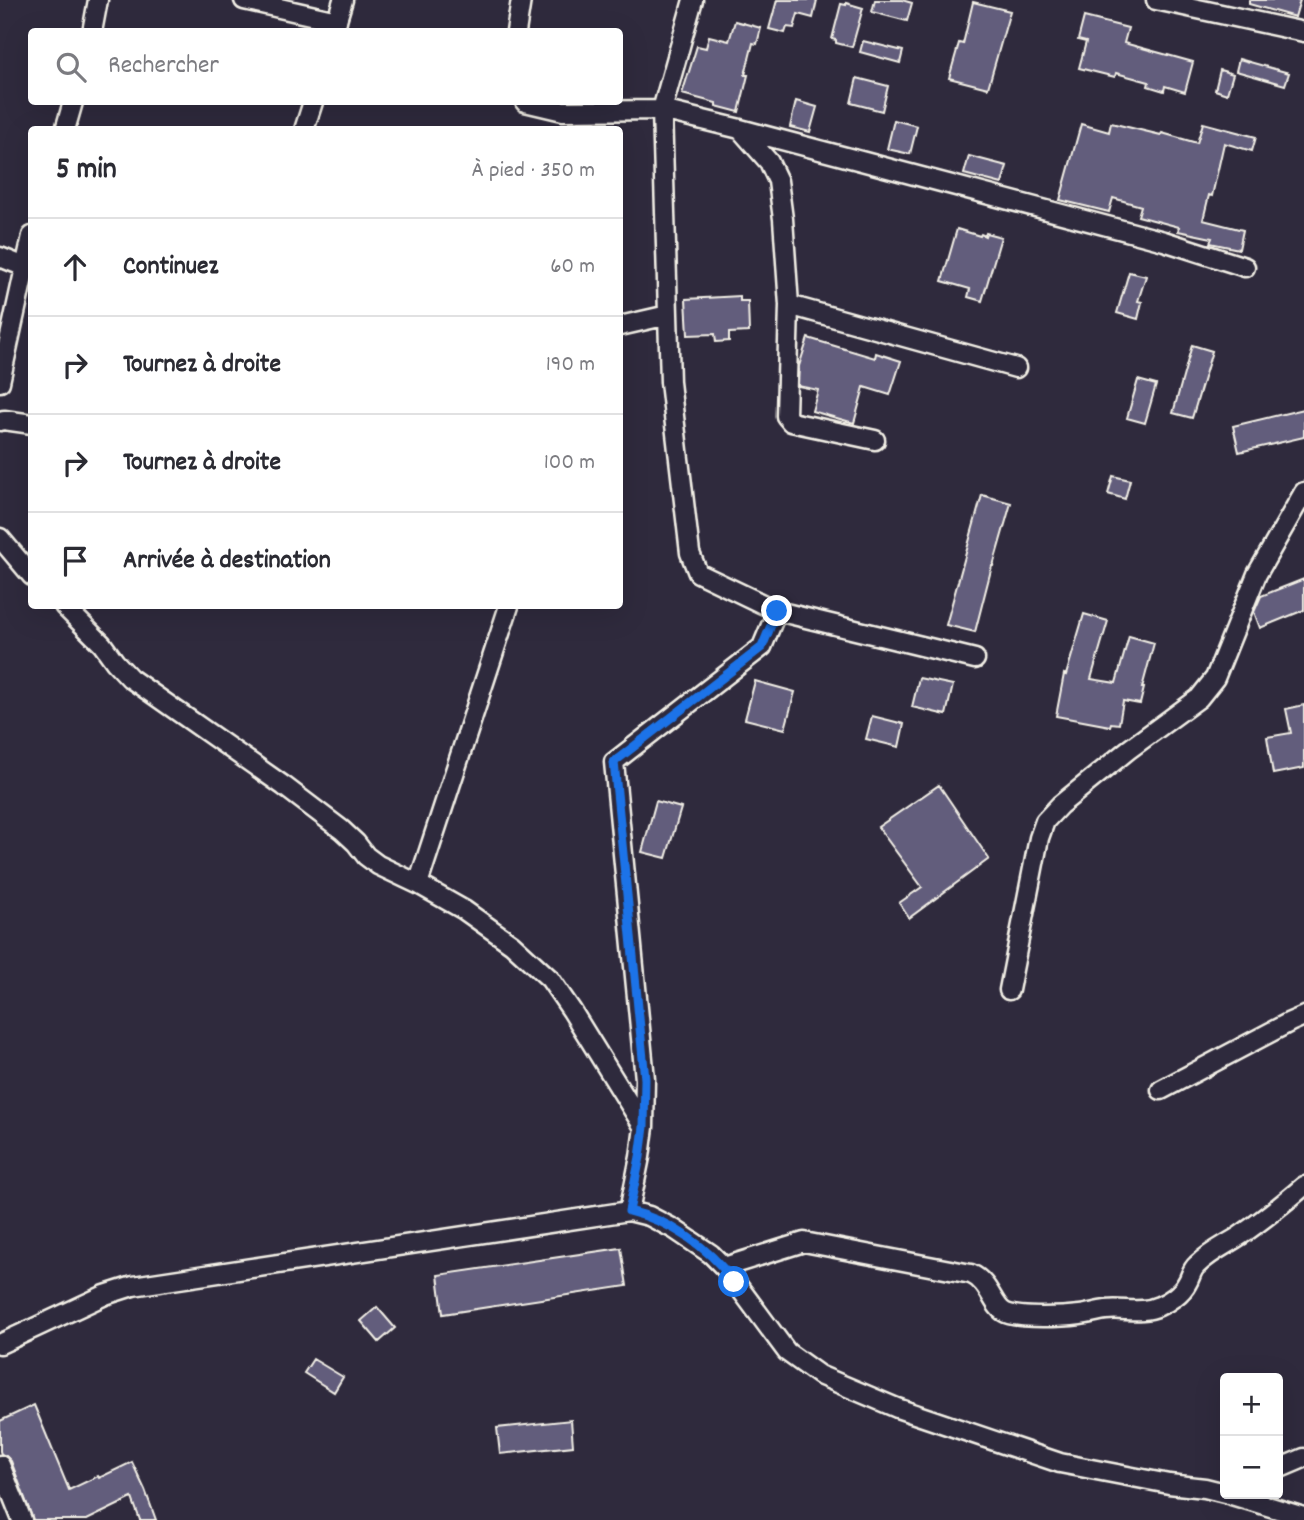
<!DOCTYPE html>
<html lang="fr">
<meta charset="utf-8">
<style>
:root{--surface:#fff;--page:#f7f7f7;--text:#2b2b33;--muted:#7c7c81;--line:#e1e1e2}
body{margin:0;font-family:Dekko,sans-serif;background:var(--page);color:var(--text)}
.controls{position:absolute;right:21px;bottom:21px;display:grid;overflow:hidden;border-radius:7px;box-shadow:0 7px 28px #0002}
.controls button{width:63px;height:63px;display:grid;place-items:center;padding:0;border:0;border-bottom:2px solid var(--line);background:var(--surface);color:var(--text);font:35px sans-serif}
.stop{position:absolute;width:21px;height:21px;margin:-16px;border:5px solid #1a73e8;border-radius:50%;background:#fff}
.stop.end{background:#1a73e8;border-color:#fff;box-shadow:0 2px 7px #0008}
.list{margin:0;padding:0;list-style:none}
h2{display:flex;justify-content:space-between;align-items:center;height:91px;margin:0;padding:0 28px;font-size:30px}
h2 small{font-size:23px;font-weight:400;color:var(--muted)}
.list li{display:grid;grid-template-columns:46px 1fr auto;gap:21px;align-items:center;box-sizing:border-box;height:98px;padding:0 28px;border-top:2px solid var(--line)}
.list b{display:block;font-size:26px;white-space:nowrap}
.list em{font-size:23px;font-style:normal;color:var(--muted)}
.icon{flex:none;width:38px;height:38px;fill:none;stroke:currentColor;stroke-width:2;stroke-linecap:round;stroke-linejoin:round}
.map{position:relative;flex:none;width:1304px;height:1520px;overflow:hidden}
.search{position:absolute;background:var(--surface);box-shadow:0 7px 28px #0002;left:28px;top:28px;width:595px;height:77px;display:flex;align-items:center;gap:18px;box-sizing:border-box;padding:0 24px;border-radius:7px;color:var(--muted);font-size:26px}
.panel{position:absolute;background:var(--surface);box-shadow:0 7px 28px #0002;left:28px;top:126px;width:595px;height:483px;border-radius:7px}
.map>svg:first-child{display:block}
</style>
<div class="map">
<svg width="1304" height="1520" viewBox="0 0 1304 1520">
<rect width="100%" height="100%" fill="#2f2a3d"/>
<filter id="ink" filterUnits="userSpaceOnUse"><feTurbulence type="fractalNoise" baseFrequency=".0143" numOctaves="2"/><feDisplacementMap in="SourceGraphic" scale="14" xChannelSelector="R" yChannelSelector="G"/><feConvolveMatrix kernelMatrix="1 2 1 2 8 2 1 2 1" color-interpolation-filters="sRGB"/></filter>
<g filter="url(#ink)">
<path fill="#625d7b" stroke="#f4f1e8" stroke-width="2" d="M777 0H817L813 18 798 14 794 28 787 27 785 33 769 29Z
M875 0H902L912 3 907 21 872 12Z
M1249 0H1300L1295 17 1249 4Z
M973 2 1010 11 988 88 949 78 959 43 963 44Z
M846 3 863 8 852 47 836 43V40L832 39 841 4 846 5Z
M1084 17 1128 28 1124 43 1193 62 1185 92 1165 86 1164 91 1148 86 1149 82 1116 73 1115 77 1079 68 1086 42 1078 40Z
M735 21 761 28 757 44 753 43 745 75H748L739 112 716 106V103L682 94 697 46 706 48 709 36 729 41Z
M863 41 903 51 900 63 860 52Z
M1239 59 1289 73 1285 85 1236 71Z
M1220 70 1233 74 1227 94 1215 90Z
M857 78 888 86 882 111 851 103Z
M796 101 817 107 810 132 790 127Z
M894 120 917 126 910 154 887 149Z
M1111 123 1161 135 1162 133 1197 143 1203 123 1256 137 1252 151 1224 143 1212 196 1209 195 1203 220 1243 230 1239 249 1210 243 1212 238 1178 231 1179 227 1138 216 1141 206 1113 198 1109 212 1060 200 1081 124 1109 132Z
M969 156 1007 166 1002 184 964 174Z
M957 229 980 236 981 234 985 236 986 233 1001 237 982 301 968 297 970 289 942 281Z
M1129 272 1146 276 1138 301 1142 302 1138 319 1117 313Z
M740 296V301H748L749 332 729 333V341L716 342 715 334 688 335 686 299Z
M808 338 875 358 876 353 901 361 890 395 864 387 854 423 812 411 818 390 798 386 799 366Z
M1192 345 1212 351 1192 418 1173 413Z
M1138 380 1156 385 1145 423 1127 418Z
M1304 409V437L1239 452 1233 426Z
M1113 476 1130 480 1125 499 1108 494Z
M982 495 1011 503 993 566H992L975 632 946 625Z
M1304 579V610L1260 628 1254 612 1261 596Z
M1084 614 1108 621 1091 679 1116 683 1129 636 1154 643 1142 688H1144L1140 704 1123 701 1119 724 1111 723 1110 726 1056 716 1064 674 1066 675Z
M919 678 953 685 946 715 912 707Z
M755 681 795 692 785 729 745 719Z
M1304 705V768L1273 774 1267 737 1291 733 1286 709Z
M872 716 904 724 899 747 866 739Z
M939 785 989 859 909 918 899 903 922 887 878 827Z
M656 801 681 808 666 858 642 852Z
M621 1248 627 1286 443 1314 438 1275Z
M377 1307 395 1328 379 1342 361 1321Z
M313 1359 343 1377 334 1392 304 1373Z
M34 1405 69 1490 98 1476 99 1478 132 1462 145 1490 156 1520H140L132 1498 87 1520H33L11 1461 6 1456 1 1454 0 1451V1421Z
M571 1420 573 1446 500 1454 497 1428Z"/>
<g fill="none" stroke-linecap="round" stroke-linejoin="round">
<defs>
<path id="street" d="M244 0 337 21
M1156 0 1304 32
M334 30 343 0
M92 32 98 0
M516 32 521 0
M525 102 563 111 662 110 740 129 1164 241 1245 267
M740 129 769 162 778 181 783 219 789 305 786 416 791 422 875 440
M65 130 73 102
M304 130 313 102
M0 257 25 267
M789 305 1016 368
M620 326 668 315
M0 382 32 236
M0 421 4 420 32 424
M0 538 32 576
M64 606 102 644 115 662 130 678 284 786 342 830 356 843 366 856 378 865 418 884 464 910 512 944 550 979 572 1011 643 1126
M777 611 975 659
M418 884 509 606
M1009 990 1039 838 1045 821 1060 805 1128 750 1199 698 1215 678 1257 574 1304 492
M1161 1090 1290 1022 1304 1016
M629 1211 649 1216 674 1229 711 1254 724 1267 787 1352 819 1375 897 1408 1060 1463 1169 1484 1205 1488 1225 1493
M724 1267 804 1242 971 1274C990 1282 993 1308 1006 1313 1021 1319 1064 1317 1080 1315 1089 1314 1097 1311 1106 1310 1124 1308 1142 1314 1159 1306 1169 1302 1182 1293 1187 1283 1191 1277 1191 1270 1197 1265 1210 1252 1226 1245 1241 1235 1263 1220 1284 1203 1304 1186
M0 1344 105 1295 133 1286 629 1211 640 1157 644 1127 645 1079 614 762 762 647 777 611 698 573 690 553 670 382 662 110 693 0
M0 1465 22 1520
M1278 1469 1304 1458
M1228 1494 1304 1517"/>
</defs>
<use href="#street" stroke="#f4f1e8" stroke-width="23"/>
<use href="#street" stroke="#2f2a3d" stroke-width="18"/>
</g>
</g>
<g fill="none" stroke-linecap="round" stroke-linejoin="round" filter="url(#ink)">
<path stroke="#1a73e8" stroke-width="9" d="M734 1282C709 1247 671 1221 629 1211L640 1157 644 1127 645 1079 614 762 762 647 777 611"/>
</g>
</svg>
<div class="controls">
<button>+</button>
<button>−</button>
</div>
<div class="stop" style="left:734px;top:1282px"></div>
<div class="stop end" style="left:777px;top:611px"></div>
<div class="search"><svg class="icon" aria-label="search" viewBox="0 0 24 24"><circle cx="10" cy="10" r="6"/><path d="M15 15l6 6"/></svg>Rechercher</div>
<section class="panel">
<h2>5 min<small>À pied · 350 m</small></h2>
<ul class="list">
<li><svg class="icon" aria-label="ahead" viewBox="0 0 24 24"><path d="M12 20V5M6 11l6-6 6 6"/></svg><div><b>Continuez</b></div><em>60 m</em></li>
<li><svg class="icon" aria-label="right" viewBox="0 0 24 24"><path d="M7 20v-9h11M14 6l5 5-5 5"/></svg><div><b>Tournez à droite</b></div><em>190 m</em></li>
<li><svg class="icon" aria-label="right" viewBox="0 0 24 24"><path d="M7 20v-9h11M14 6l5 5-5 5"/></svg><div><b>Tournez à droite</b></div><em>100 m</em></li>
<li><svg class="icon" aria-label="arrive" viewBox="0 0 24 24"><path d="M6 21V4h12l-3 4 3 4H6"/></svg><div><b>Arrivée à destination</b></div></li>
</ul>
</section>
</div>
